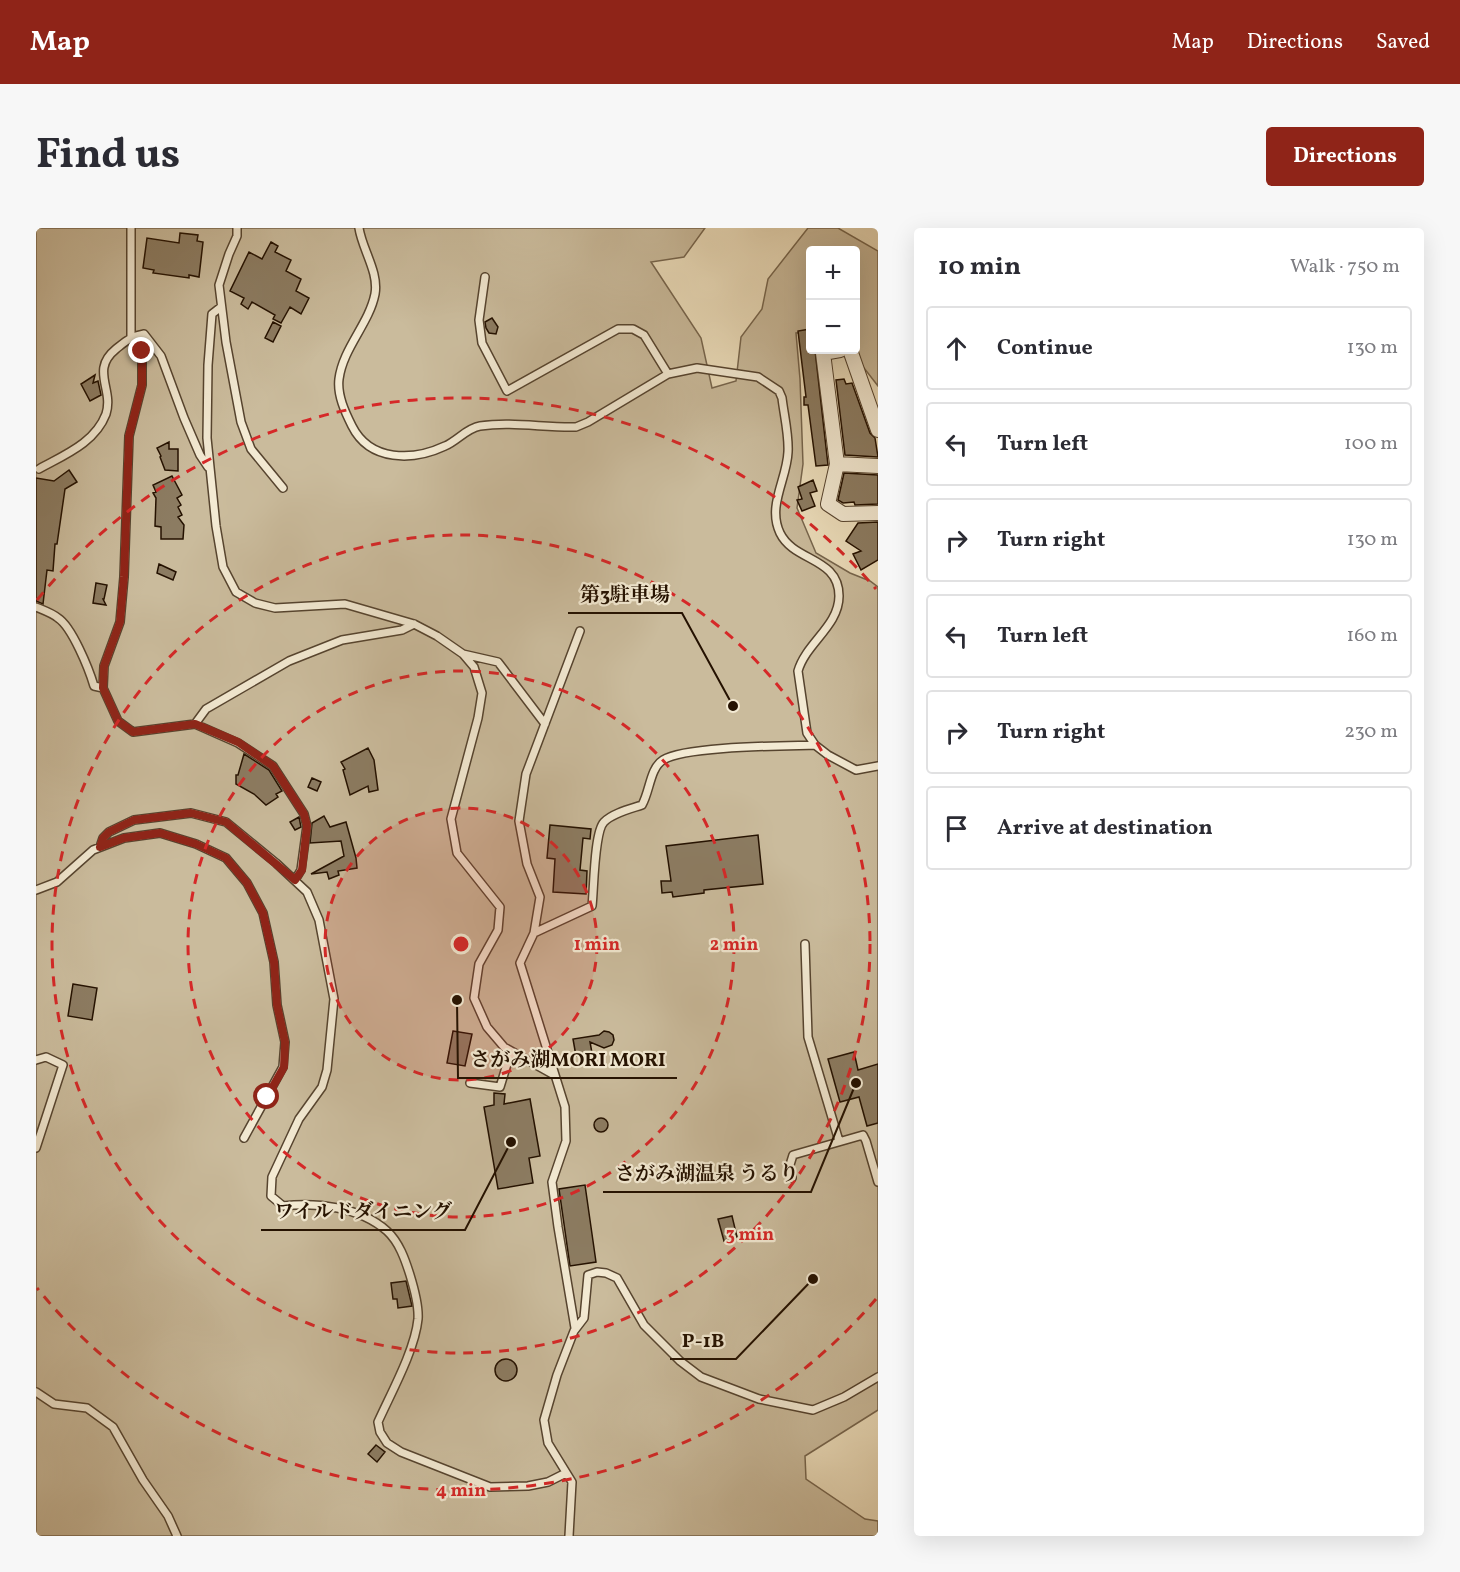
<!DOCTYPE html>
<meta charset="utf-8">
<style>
:root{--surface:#fff;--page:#f7f7f7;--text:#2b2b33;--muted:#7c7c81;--line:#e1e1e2;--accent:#8f2418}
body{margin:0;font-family:Vollkorn,"Noto Serif JP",serif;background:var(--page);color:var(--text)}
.controls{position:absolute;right:18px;top:18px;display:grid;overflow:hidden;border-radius:6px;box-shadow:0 6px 24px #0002}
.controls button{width:54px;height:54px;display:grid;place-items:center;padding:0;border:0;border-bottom:2px solid var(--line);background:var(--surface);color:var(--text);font:30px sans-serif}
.stop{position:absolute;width:18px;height:18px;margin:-14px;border:4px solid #8f2418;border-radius:50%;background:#fff}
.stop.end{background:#8f2418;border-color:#fff;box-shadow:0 2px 6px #0008}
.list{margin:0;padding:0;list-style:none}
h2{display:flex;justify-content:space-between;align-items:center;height:78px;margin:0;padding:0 24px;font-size:26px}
h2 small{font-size:20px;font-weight:400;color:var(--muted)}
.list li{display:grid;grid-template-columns:39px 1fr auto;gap:18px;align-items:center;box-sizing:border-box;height:84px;margin:0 12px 12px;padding:0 12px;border:2px solid var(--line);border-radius:6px}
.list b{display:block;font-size:22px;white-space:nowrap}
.list em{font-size:20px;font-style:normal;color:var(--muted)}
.icon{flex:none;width:33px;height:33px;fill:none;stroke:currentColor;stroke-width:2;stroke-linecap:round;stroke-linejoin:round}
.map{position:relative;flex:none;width:842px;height:1308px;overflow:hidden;border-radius:6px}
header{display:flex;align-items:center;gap:36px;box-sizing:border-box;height:84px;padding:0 30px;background:var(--accent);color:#fff}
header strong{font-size:28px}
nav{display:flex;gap:33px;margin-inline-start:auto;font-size:21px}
.intro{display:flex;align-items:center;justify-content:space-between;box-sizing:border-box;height:144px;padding:0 36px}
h1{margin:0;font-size:42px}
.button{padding:15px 27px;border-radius:6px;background:var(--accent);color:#fff;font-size:21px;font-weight:700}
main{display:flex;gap:36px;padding:0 36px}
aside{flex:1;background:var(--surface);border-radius:6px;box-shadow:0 6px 24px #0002}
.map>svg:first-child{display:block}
</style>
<header>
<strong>Map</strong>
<nav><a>Map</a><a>Directions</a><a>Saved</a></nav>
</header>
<div class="intro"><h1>Find us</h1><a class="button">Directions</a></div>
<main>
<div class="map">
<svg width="842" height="1308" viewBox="0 0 842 1308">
<rect width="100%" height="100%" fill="#ecdebc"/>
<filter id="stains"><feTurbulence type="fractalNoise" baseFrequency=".00333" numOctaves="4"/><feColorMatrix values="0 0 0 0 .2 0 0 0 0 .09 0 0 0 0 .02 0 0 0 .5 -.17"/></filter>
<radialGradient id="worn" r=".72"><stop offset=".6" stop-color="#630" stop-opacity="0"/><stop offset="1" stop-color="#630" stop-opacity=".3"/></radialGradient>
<path fill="#cabb9c" stroke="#77664e" stroke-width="1.5" d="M0 0H669L648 29 615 34 665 110 676 160 700 153 705 109 726 81 732 51 772 0H802L842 23V158L814 122H820V22H774V104L760 105 764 151 767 236 761 280 780 325 814 345 834 353 842 359V1182L769 1228 770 1251 829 1291 842 1293V1308H0Z"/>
<path fill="#8c7c62" stroke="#241100" stroke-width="1.5" d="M144 5 162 7 161 13 167 14 163 49 153 47V50L117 45 118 42 107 40 111 10 143 15Z
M235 14 242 18 239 24 255 32 250 43 265 51 260 63 273 70 265 86 254 79 245 95 237 91 239 87 216 74 212 81 205 76 208 70 194 63 213 24 226 31Z
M456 90 462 99 460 106 453 105 450 100 449 94Z
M237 94 245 98 237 114 229 110Z
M774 101V122H779L792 237 780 238 772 177H768V169H770L762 103Z
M59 147 57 155 62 153 65 167 54 173 45 156Z
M808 151 810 156 816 155 834 205 839 210 842 229 809 227 800 152Z
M133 214V221H142V243L129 242 124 229 125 228 121 220Z
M33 242 41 254 29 261 21 316H19L17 343 11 342 7 376 0 373V250L18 253Z
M808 245 842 247V276L819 277 818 274 807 275 802 272Z
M136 248 146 267 141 270 145 277 142 279 146 287 142 289 148 297 147 311H125V299L119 298 120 270 117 265 120 264 117 257Z
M777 252 781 263 774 265 779 278 766 283 761 272 766 271 762 259Z
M842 294V332L825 342 817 326 825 323 810 313 822 295Z
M123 336 140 344 137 352 121 345Z
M60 355 71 357 68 371H67L70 377 57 375Z
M332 520 338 532 342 562 333 564 332 558 314 567 307 542 309 541 305 534Z
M208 526 233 542 246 563 240 566 242 569 230 577 218 566 200 556V547H202Z
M276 550 285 554 281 563 272 559Z
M288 588 294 599 310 594 320 630 321 640 302 643 303 647 293 651 291 644 275 646 308 628 305 613 274 615 276 595Z
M263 589 265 599 259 602 254 594Z
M514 597 555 601 554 611 547 610 544 642 551 643 550 666 517 664 519 631 511 630Z
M722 607 727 656 668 662V665L637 669 636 664 626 665 625 653H635L630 618Z
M37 756 61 760 56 792 32 788Z
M417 803 436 806 429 838 411 835Z
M568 803 573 804 577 807 578 812 576 817 568 820 554 814 556 825 540 828 537 811 563 807Z
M818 824 822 842 842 836V895L831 898 823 869 804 874 792 831Z
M458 865 469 866 468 876 494 871 504 928 493 930 497 955 462 961 448 879 458 877Z
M558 897a7 7 0 1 1 14 0a7 7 0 1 1-14 0Z
M549 957 560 1034 534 1038 523 961Z
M696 988 701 1009 688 1013 682 991Z
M370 1053 376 1078 362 1080 361 1071H357L355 1055Z
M459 1142a11 11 0 1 1 22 0a11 11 0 1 1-22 0Z
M340 1217 349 1224 341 1234 332 1226Z"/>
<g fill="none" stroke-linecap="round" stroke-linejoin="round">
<defs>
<path id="lane" d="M95 0V108L106 123V157L93 208 88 349 84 394 68 438 67 460 82 493 97 504 159 496 202 515 237 538 268 586 271 598 265 642 259 652
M201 0V8L193 26 183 57 190 114 205 194 215 221 247 260
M323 0C326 21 343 44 339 66 333 96 307 120 303 151 301 167 309 184 316 198 334 234 377 233 409 218 421 213 431 200 444 198 476 193 509 200 540 199L552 194 632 146 661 140 722 149 743 163 746 170C748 187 753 207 752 224 751 251 731 278 744 305 758 334 803 329 803 368 803 398 770 415 762 443L771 505 779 517 792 527 820 542 842 538
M449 49 443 92 446 115 471 163 582 101H597L608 107 632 146
M185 79 176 86 172 137 171 210 180 298 187 339 200 364 219 375 239 380 309 376 378 396 401 408 427 426 438 439 446 465 442 490 415 591 421 625 464 679 462 702 443 736 438 770 451 799 468 819 518 847
M3 241C28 227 59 215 70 186 78 161 54 142 80 121 90 113 95 108 108 106L125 128 148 190 164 227 172 239
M0 379C7 382 16 385 22 390 36 399 53 441 58 458L67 460
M427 426 462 434 509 496
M159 496 170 481 253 433 306 412 366 402 378 396
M64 619 67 610 73 604 98 592 155 585 190 594 240 635 271 664 283 692 298 771 291 842 286 859 263 891 236 949 235 968 247 978C281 974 324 979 351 1003 363 1014 369 1031 374 1047 378 1060 383 1077 382 1091 379 1122 355 1165 342 1194L344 1204 351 1215 365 1224 454 1259 492 1258 512 1254 530 1245
M0 662 21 654 57 622 88 610 124 605 160 616 190 630 211 655 227 685 238 734 241 777 249 814 247 839 208 910
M498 705 556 678C558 662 558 604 568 594 577 585 594 581 606 577 614 563 614 540 627 532 649 518 748 518 779 517
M769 716 772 809 803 913
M0 832 10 829 27 837 0 920
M434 855 464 859 475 823
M756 950 753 940 757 927 827 907 830 913 842 954
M539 1100 522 999 516 954 530 913 529 879 484 735 498 705 504 669 491 636 483 593 490 546 544 403
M0 1164 18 1176 51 1180 77 1199 107 1252 132 1288 141 1308
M533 1308 536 1254 512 1215 508 1192 521 1147 538 1103 548 1090 552 1047 561 1044 570 1045 581 1050 608 1097 644 1133 665 1149 723 1171 777 1182 808 1169 842 1149"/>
<path id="street" d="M804 122 787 125 801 236 792 276 807 286 842 285
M814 122 842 202
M801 236 842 238"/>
</defs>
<use href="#lane" stroke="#56442f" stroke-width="10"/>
<use href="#street" stroke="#56442f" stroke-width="16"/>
<use href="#lane" stroke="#f3ead3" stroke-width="7"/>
<use href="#street" stroke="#f3ead3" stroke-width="14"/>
</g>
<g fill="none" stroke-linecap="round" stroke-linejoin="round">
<path stroke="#8f2418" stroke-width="8" d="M106 123V157L93 208 88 349 84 394 68 438 67 460 82 493 97 504 159 496 202 514 237 538 268 586 271 598 266 642 259 652 190 594 155 585 98 592 73 604 67 610 64 619 88 610 124 605 160 616 190 630 211 655 227 685 238 734 241 777 249 814 248 839 231 869"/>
</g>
<circle cx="425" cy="716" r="136" fill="#d62828" fill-opacity=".12"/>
<g fill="none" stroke="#d62828" stroke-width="3" stroke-dasharray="10 8">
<circle cx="425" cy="716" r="136"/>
<circle cx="425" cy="716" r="273"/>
<circle cx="425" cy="716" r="409"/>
<path d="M840 1071A546 546 0 0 1 1 1060M1 372A546 546 0 0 1 840 361"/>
</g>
<circle cx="425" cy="716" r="9" fill="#d62828" stroke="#f3ead3" stroke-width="3"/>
<g font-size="18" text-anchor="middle" font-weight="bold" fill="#d62828" stroke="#f3ead3" stroke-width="4.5" stroke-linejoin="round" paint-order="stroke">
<text x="561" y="722">1 min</text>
<text x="698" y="722">2 min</text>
<text x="714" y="1012">3 min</text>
<text x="425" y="1268">4 min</text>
</g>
<path fill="none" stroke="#241100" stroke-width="2" d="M697 478L646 385H532M421 772L422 850H641M820 855L775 964H567M475 914L429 1002H225M777 1051L700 1131H634"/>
<g fill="#241100" stroke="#f3ead3" stroke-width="2">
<circle cx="697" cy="478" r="6"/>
<circle cx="421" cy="772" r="6"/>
<circle cx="820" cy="855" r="6"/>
<circle cx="475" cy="914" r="6"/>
<circle cx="777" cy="1051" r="6"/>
</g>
<g font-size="20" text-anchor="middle" font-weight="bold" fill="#241100" stroke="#f3ead3" stroke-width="4.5" stroke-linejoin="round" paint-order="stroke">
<text x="589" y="373">第3駐車場</text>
<text x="532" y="838">さがみ湖MORI MORI</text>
<text x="671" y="952">さがみ湖温泉 うるり</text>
<text x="327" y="990">ワイルドダイニング</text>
<text x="667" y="1119">P-1B</text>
</g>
<rect width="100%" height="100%" filter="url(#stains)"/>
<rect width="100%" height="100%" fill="url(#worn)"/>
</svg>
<div class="controls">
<button>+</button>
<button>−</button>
</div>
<div class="stop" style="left:231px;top:869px"></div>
<div class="stop end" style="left:106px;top:123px"></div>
</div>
<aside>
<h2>10 min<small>Walk · 750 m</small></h2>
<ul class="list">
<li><svg class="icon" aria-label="ahead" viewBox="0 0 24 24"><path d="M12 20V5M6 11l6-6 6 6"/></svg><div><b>Continue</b></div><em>130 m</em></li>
<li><svg class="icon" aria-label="left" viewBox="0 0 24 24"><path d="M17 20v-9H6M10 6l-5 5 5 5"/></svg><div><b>Turn left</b></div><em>100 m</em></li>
<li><svg class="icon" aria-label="right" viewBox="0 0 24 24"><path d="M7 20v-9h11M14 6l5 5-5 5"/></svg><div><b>Turn right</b></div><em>130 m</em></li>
<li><svg class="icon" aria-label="left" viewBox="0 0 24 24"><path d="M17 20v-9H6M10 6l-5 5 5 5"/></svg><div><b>Turn left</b></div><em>160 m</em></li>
<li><svg class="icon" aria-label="right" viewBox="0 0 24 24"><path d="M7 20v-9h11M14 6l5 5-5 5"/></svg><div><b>Turn right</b></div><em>230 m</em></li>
<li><svg class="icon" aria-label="arrive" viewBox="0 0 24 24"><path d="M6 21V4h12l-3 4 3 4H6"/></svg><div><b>Arrive at destination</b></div></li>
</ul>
</aside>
</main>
